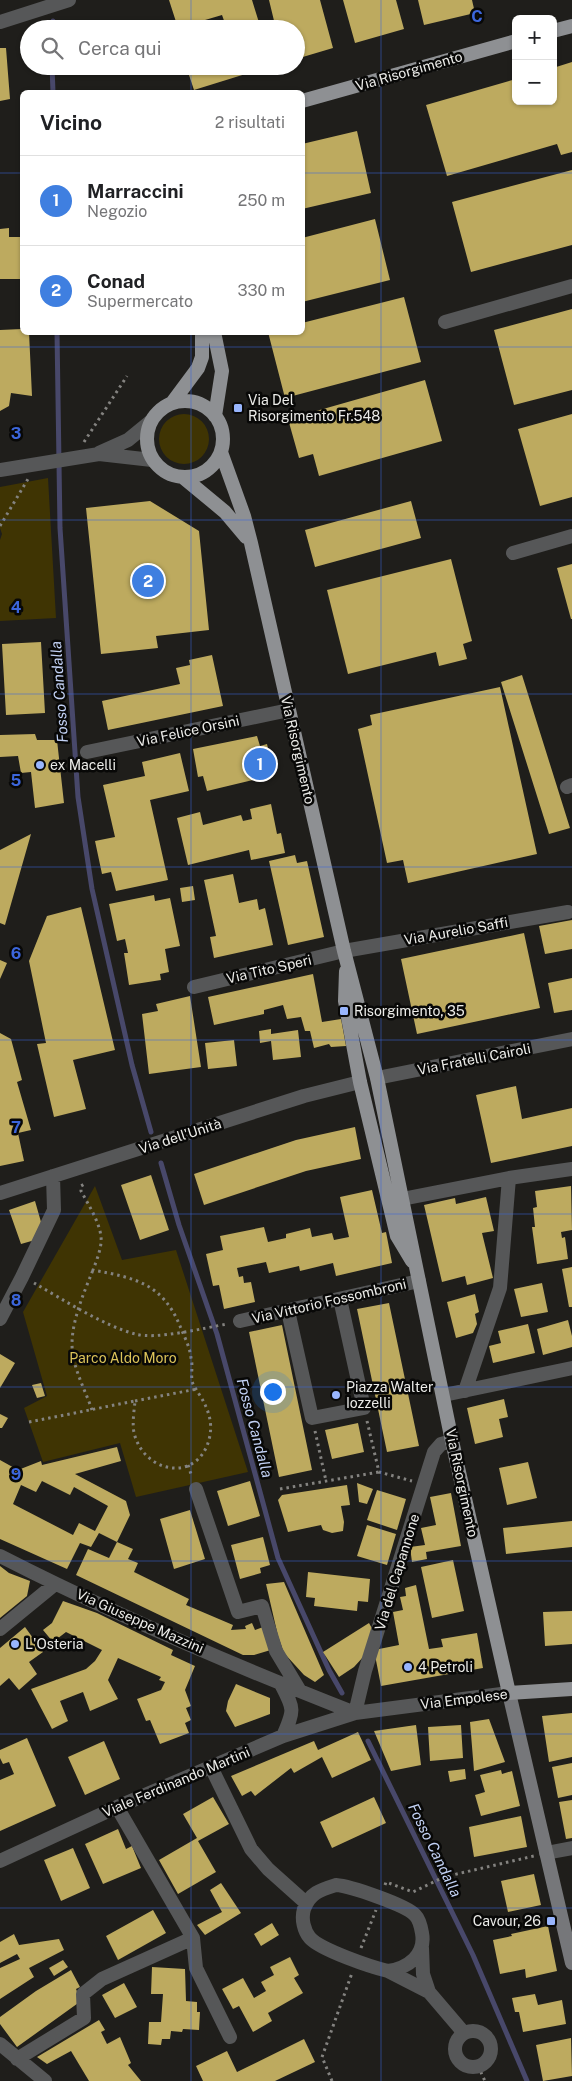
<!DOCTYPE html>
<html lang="it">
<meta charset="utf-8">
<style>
:root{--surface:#fff;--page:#f6f6f6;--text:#202124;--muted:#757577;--line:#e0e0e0;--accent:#d93025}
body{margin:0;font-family:"Public Sans",sans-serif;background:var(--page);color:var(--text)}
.controls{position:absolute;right:15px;top:15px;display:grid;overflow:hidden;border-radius:8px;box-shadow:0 1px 4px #0004}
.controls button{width:45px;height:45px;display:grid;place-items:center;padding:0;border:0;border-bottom:1px solid var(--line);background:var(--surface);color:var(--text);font:25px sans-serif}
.you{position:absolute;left:272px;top:1391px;width:18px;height:18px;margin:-12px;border:4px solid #fff;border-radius:50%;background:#1a73e8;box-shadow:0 0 0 8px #1a73e833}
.badge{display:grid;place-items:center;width:32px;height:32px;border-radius:50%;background:var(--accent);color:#fff;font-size:16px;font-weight:700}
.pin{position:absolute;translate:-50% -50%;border:2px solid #fff;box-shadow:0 1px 5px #0006}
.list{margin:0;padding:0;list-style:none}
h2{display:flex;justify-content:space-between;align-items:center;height:65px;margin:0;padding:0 20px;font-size:21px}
h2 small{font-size:16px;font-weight:400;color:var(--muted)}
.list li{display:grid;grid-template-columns:32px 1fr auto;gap:15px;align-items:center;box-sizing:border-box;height:90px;padding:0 20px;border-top:1px solid var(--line)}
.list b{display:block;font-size:19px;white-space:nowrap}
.list p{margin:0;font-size:16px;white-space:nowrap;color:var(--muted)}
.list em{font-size:16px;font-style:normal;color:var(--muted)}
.icon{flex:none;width:28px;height:28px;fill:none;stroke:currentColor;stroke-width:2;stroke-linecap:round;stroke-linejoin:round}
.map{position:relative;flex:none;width:572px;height:2081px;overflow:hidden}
.search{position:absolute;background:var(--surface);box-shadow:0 1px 4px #0004;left:20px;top:20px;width:285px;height:55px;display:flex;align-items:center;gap:12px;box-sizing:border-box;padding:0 18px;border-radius:28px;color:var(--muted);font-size:19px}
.panel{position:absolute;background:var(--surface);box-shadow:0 1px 4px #0004;left:20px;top:90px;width:285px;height:245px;border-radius:8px}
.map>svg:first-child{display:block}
</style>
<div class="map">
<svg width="572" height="2081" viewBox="0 0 572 2081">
<rect width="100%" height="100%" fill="#1f1e1b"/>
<path fill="#3f3403" d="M159 439a25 25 0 1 1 50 0a25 25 0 1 1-50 0Z
M48 478 56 618 0 621V540L2 534 0 528V487Z
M95 1186 122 1260 176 1250 248 1472 136 1497 120 1443 43 1462 24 1408 47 1396 23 1312Z"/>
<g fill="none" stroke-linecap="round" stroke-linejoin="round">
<path stroke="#48486a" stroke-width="5" d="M52 29 53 21
M52 66 53 92
M57 332 60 528 78 797 92 889 132 1065 151 1132
M161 1163 179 1225 217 1334 278 1558 329 1670 342 1693
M368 1741 473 1955 527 2081"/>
</g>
<path fill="#bdaa5f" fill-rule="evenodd" d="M169 0H252L261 29H227L222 15 178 28Z
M269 0H320L333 48 296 59V29H276Z
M343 0H396L404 29 355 43Z
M418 0H472L475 13 424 25Z
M0 48H6L10 99 0 101Z
M572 62V152L561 155 557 144 447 176 426 105 516 79V101H553V68Z
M186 66H268V67L194 90Z
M357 131 371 193 302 209V144Z
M572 170V245L471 272 452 202Z
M375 219 390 280 302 302V238Z
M9 228V237H22V279H0V229Z
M404 297 421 362 285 398 268 332H302V323Z
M572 309V390L514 405 494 330Z
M22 329V332H29L32 396 11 393 9 406 0 411V330Z
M425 380 442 441 319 476 313 454 299 458 288 419Z
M572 414V497L540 506 518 429Z
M150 501 199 531 209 630 156 636 158 648 101 654 86 508Z
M411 501 421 538 315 567 305 530Z
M451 559 472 641 463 644 467 659 439 666 436 652 348 674 327 590Z
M572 564V619H571L557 568Z
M41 642 45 713 6 715 2 644Z
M212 655 223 706 108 730 102 701 180 684 176 668 190 665 189 660Z
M522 675 570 828 549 834 501 682Z
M500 687 537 854 408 883 403 860 387 863 358 729 372 725 370 715Z
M35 734 37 740H57L64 803 35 808 31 772 21 773 18 756 0 757V735Z
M257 736 260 746 267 744 274 775 207 791 203 776 198 777 193 749Z
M180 753 189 791 150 800 168 880 116 891 111 872 102 874 95 841 115 837 103 785 145 776 142 762Z
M271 804 277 834 281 833 285 853 251 860 249 850 188 865 177 818 200 812 203 825 241 815 243 821 252 819 250 809Z
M31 834 5 925 0 923V850Z
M295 855 297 863 307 861 324 937 288 945 269 861Z
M233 874 239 903 257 899 259 910 265 908 273 945 214 958 210 937 216 936 204 880Z
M193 886 195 900 182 902 180 888Z
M154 895 155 901 170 898 180 946 165 949 169 972 160 974 161 980 129 985 124 953H128L125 939 117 941 109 904Z
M81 907 115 1050 73 1060 86 1109 54 1117 37 1044 46 1043 29 961 47 916Z
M572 920V949L545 954 539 926Z
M524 933 540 1008 417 1034 401 959Z
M0 960 7 963 0 979Z
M313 974 322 1022 341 1019 346 1046 331 1047 329 1044 314 1048 310 1031H305L301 1017 287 1019 283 1005 264 1010V1014L214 1025 208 997Z
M572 978V1010L554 1013 548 983Z
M190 996 201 1067 149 1074 142 1014 158 1011 156 1004Z
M271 1029V1034L298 1030 301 1057 273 1060 271 1041 260 1043 259 1031Z
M0 1033 11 1039 22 1080 17 1082 31 1130 18 1133 24 1161 0 1166Z
M234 1040 237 1066 208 1069 205 1043Z
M516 1086 522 1119 572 1108V1146L491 1163 476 1095Z
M355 1127 361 1159 306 1171 204 1205 194 1174 296 1140Z
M151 1175 169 1230 140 1240 121 1185Z
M571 1186 572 1230 561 1232 562 1238 565 1237 568 1259 537 1264 532 1227H535L533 1208 537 1207 535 1191Z
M372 1190 382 1233 386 1232 392 1263 336 1276 333 1263 300 1271 299 1266 269 1273 266 1262 237 1268 239 1277 243 1276 244 1283 251 1282 255 1302 224 1309 219 1285 213 1286 206 1254 223 1250 220 1236 264 1227 268 1242 286 1238V1234L310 1228 312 1237 332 1233 334 1240 349 1237 340 1197Z
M486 1197 494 1231 482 1233 493 1278 467 1285 465 1276 442 1282 424 1205 455 1198 456 1204Z
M35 1201 41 1222 35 1240 21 1244 9 1210Z
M572 1267V1307H569L562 1269Z
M542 1283 548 1312 521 1317 514 1289Z
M475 1294 479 1312 475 1314 477 1324 473 1333 456 1338 447 1302Z
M389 1303 419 1446 387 1452 357 1309Z
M568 1320 572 1336V1347L543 1355 537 1329Z
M528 1324 535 1353 493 1363 489 1346 501 1343 498 1331Z
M282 1325 312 1470 279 1477 249 1332Z
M0 1354 15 1363 0 1388Z
M41 1383 45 1396 37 1398 32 1385Z
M504 1399 508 1417 499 1419 503 1437 475 1444 467 1408Z
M0 1414 8 1418 2 1428H0Z
M358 1423 364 1452 332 1459 325 1430Z
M117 1447 121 1461 75 1474 126 1501 130 1515 117 1542 133 1549 128 1559 138 1563 134 1572 189 1599 186 1605 233 1625 231 1630 246 1629 245 1626 252 1623 255 1630 266 1626 274 1649 254 1655H243L76 1575 88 1549 109 1558 117 1542 99 1533 91 1547 80 1543 67 1569 0 1539V1460L18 1470 41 1461 42 1465ZM42 1481 70 1495 74 1487 108 1506 95 1531 79 1523 73 1535 13 1504 21 1485 36 1492Z
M528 1462 537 1498 507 1505 499 1468Z
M250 1481 260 1516 228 1526 217 1491Z
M357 1483 373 1489 367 1504 359 1502Z
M347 1485 350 1505 341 1506 344 1522 343 1531 332 1533 323 1530 321 1525 288 1532 278 1500 282 1495Z
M377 1490 406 1499 397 1530 367 1520Z
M451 1493 461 1546 426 1552 427 1559 412 1562 410 1547 425 1545 421 1528 436 1525 430 1497Z
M190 1510 205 1559 174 1569 160 1519Z
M572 1521V1547L506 1554 503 1528Z
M367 1525 396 1534 387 1565 357 1556Z
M263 1537 270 1565 260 1568 261 1573 240 1579 231 1545Z
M453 1560 464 1611 432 1618 421 1567Z
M0 1566 9 1573 30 1581 27 1596 0 1618Z
M308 1572 370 1579 368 1602 358 1601 357 1611 314 1606 315 1598 306 1597Z
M284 1582 324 1675 315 1682 304 1675 284 1653 278 1636 266 1584Z
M416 1585 429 1649 443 1647 441 1639 477 1633 483 1668 381 1686 374 1650 399 1645 393 1612 403 1610 400 1597 406 1596 405 1588Z
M63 1601 97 1613 173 1650 171 1655 195 1666 185 1690 191 1706 186 1708 191 1720 185 1723 189 1733 160 1744 150 1720 146 1721 137 1699 161 1690 165 1682 159 1680 161 1677 118 1658 108 1680 118 1699 90 1711 83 1692 60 1701 68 1721 52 1729 31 1689 86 1669 95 1661 102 1650 66 1632 53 1642 43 1630 52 1623Z
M572 1611V1644L545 1646 543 1612Z
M369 1623 375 1634 364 1656 354 1667 339 1677 323 1652Z
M25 1627 43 1652 29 1662 37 1674 19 1690 9 1678 0 1686V1648Z
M236 1684 270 1698V1714L235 1727 226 1711 228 1701Z
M572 1713V1757L549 1762 542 1716Z
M489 1719 505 1762 474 1771 470 1722Z
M416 1725 421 1765 391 1771 374 1731Z
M461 1725 463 1758 430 1761 428 1727Z
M358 1732 371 1760 332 1778 322 1757 294 1773 291 1768 255 1796 251 1791 242 1796 231 1776 314 1741 318 1750Z
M27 1738 56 1806 0 1831V1780L14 1774 9 1762 3 1764 0 1758V1750Z
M104 1741 120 1779 85 1795 68 1757Z
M572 1763V1795L558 1798 552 1767Z
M465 1769 466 1779 450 1782 448 1771Z
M501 1770 502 1774 512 1771 520 1806 481 1816 475 1795 485 1792 480 1775Z
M213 1797 229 1824 198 1841 216 1872 178 1894 159 1860 197 1838 183 1814Z
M374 1797 386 1823 332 1848 320 1822Z
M572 1800V1838L566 1839 559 1802Z
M521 1816 527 1847 474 1857 469 1827Z
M118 1829 126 1849 132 1846 141 1868 103 1884 85 1844Z
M73 1848 90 1888 61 1901 44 1860Z
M534 1874 541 1905 508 1912 501 1881Z
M221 1883 241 1913 205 1935 197 1925 222 1912 210 1890Z
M153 1910 166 1933 118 1960 106 1936Z
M272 1923 279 1935 261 1946 254 1934Z
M548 1926 557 1971 526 1978 525 1969 500 1974 493 1940 512 1936 511 1934Z
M14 1934 19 1945 59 1939 64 1950 29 1968 34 1977 0 1999V1968L20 1959 17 1954 0 1963V1942Z
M290 1957 299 1975 294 1978 303 1993 268 2013 272 2021 253 2032 239 2006 233 2009 222 1989 243 1978 254 1998 266 1991 261 1982 274 1975 270 1967Z
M63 1960 68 1967 54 1976 49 1968Z
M152 1967 185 1969 186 2001 197 2002V2012H200L199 2030 183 2029 182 2032 171 2031 170 2039H162L161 2045 148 2044 149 2022H161L163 1994H151Z
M71 1970 80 1987 76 1989 81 2001 17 2047 0 2024V2017L36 1991Z
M124 1983 137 2007 115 2018 102 1995Z
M535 1994 538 2005 562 2000 566 2024 523 2032 519 2012H515L512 1998Z
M99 2020 105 2030 101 2032 107 2044 120 2037 131 2063 128 2065 141 2081H89L71 2051 47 2064 37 2057Z
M571 2038 572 2076 543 2081 536 2045Z
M304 2039 315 2062 275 2081H203L196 2066 227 2051 237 2072Z"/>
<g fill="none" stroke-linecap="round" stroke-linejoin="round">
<path stroke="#848380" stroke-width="3" stroke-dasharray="2.5 4" stroke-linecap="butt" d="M84 442 127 376
M0 526 28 479
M34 1283C64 1300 102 1325 135 1334 156 1340 204 1328 227 1324
M135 1401 197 1389
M92 1410C86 1392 76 1374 73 1355 68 1329 83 1295 93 1270
M367 1421 379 1472 412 1481
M29 1422 135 1401C134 1413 131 1428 136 1439 147 1470 190 1481 206 1448 215 1428 210 1411 199 1394 197 1390 193 1386 192 1381 191 1373 193 1365 191 1358 190 1347 184 1336 180 1326 162 1283 135 1278 93 1270 96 1262 100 1252 101 1243 103 1227 88 1204 81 1191V1186L86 1183
M315 1431 326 1481
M188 1465 192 1477
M280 1489 379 1472
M385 1885 386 1882 413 1892 444 1877 534 1856
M361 1948 376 1910
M478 2066 485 2081
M332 2081 322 2057 352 1973"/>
<path stroke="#565758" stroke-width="14" d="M0 22 69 0
M445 322 572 286
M513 553 572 536
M87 752 289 710
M567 787 572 785
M194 987 344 951 568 912
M377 1078 572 1039
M0 1193 304 1096 360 1082
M402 1199 509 1178 572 1169
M288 1311 312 1418 364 1408 340 1299
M0 1319 22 1277 54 1210 53 1176
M240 1321 419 1281
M465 1391 500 1288 509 1178
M444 1395 572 1368
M196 1489 238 1612 262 1606 276 1651 300 1691
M0 1556C115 1615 235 1666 355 1713
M0 1629 55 1584
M281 1684C294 1709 295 1709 283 1736
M355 1713 365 1671 434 1452 441 1444 452 1441
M211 1767 251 1849 268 1869 306 1903
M117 1807 193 1938 196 1968 230 2037
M546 1853 572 1848
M0 1861 117 1807 283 1736 355 1713 509 1693
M336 1885C350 1886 406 1905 415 1915 419 1919 421 1927 422 1933 426 1955 408 1968 388 1971 371 1967 321 1950 310 1938 304 1931 301 1919 304 1909 310 1893 320 1890 336 1885Z
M422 1948 423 1974 429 1992
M388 1971 429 1992 464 2033
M455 2049a18 18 0 1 1 36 0a18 18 0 1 1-36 0Z
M0 2044 45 2081
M17 2059 84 2018 83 1994 102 1979 193 1938"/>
<path stroke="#565758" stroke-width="14" d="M99 453 128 440 150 422
M0 470 99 454 152 460"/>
<path stroke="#76777a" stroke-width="14" d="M509 1693 572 1963"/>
<path stroke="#8e9093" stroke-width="14" d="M553 31 572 26
M302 101 516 41
M214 332 222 371 215 416
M147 439a38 38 0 1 1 76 0a38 38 0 1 1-76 0Z
M172 403 198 368 202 357V332
M221 452 244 516 251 543 344 951 377 1078 452 1441 509 1693 572 1689
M184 478 225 512 246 537
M346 971 345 1001 360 1082 397 1236 412 1261"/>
</g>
<path fill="none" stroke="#3c66db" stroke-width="1" stroke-opacity="0.55" d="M191 0V29M381 0V2081M191 66V92M0 173H22M302 173H572M191 332V2081M0 347H572M0 520H572M0 694H572M0 867H572M0 1040H572M0 1214H572M0 1387H572M0 1561H572M0 1734H572M0 1908H572"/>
<g fill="#98b5fd" stroke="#080807" stroke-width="2">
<rect x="233" y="403" width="10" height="10" rx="2.5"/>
<circle cx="40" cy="765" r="5"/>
<rect x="339" y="1006" width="10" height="10" rx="2.5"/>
<circle cx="336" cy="1395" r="5"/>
<circle cx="15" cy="1644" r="5"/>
<circle cx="408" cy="1667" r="5"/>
<rect x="546" y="1916" width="10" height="10" rx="2.5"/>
</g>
<g text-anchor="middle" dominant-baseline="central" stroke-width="5" stroke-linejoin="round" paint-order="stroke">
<g font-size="14" fill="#ecece9" stroke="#080807">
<text transform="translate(409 71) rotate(-16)">Via Risorgimento</text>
<text transform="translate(188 731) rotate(-12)">Via Felice Orsini</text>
<text transform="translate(298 750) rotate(77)">Via Risorgimento</text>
<text transform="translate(456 931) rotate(-10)">Via Aurelio Saffi</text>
<text transform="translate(269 969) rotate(-13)">Via Tito Speri</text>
<text transform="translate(474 1059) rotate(-11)">Via Fratelli Cairoli</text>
<text transform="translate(180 1136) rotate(-18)">Via dell'Unità</text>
<text transform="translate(329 1301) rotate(-13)">Via Vittorio Fossombroni</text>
<text transform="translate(462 1483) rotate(78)">Via Risorgimento</text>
<text transform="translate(397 1572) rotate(-73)">Via del Capannone</text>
<text transform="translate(140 1621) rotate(24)">Via Giuseppe Mazzini</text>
<text transform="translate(464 1699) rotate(-7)">Via Empolese</text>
<text transform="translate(176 1782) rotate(-23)">Viale Ferdinando Martini</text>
</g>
<g font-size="14" fill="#ecece9" stroke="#080807" text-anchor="start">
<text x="248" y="400">Via Del<tspan x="248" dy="16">Risorgimento Fr.548</tspan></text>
<text x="50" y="765">ex Macelli</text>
<text x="354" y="1011">Risorgimento, 35</text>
<text x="346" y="1387">Piazza Walter<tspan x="346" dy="16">Iozzelli</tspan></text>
<text x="25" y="1644">L'Osteria</text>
<text x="418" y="1667">4 Petroli</text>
<text x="541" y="1921" text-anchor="end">Cavour, 26</text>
</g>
<g font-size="14" fill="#dcc359" stroke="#080807">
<text x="123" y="1358">Parco Aldo Moro</text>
</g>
<g font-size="15" font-style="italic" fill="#c2d1f4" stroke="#080807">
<text transform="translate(59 692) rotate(-94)">Fosso Candalla</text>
<text transform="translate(255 1428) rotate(75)">Fosso Candalla</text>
<text transform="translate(435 1850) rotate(64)">Fosso Candalla</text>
</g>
</g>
<g font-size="16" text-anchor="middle" font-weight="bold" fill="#3c66db" stroke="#080807" stroke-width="5" stroke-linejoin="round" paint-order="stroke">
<text x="477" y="22">C</text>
<text x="16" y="439">3</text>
<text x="16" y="613">4</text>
<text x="16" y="786">5</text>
<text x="16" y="959">6</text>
<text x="16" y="1133">7</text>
<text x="16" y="1306">8</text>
<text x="16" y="1480">9</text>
</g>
</svg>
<div class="controls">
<button>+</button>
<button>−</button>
</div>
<div class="you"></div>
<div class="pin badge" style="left:260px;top:764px;background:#3f7fe0">1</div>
<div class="pin badge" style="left:148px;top:581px;background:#3f7fe0">2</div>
<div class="search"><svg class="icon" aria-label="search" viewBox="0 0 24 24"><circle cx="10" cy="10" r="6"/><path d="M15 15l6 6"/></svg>Cerca qui</div>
<section class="panel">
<h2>Vicino<small>2 risultati</small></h2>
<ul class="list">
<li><span class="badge" style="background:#3f7fe0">1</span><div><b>Marraccini</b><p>Negozio</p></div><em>250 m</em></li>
<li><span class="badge" style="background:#3f7fe0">2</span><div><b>Conad</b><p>Supermercato</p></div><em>330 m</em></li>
</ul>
</section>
</div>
